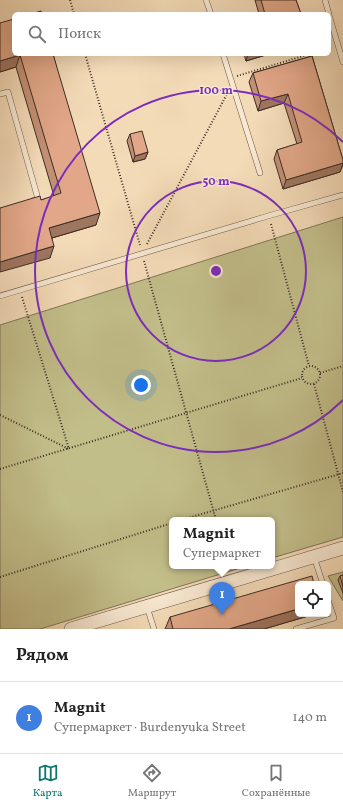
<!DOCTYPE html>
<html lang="ru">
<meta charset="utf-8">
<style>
:root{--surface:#fff;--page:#f6f6f6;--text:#222;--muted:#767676;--line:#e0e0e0;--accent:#0f766e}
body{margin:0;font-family:Vollkorn,serif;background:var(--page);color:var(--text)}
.controls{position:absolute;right:12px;bottom:12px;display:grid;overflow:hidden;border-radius:6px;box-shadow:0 4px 16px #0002}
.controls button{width:36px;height:36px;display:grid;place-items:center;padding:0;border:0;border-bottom:1px solid var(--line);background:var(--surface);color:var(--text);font:20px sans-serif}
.you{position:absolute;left:141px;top:385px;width:14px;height:14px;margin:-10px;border:3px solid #fff;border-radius:50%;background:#1a73e8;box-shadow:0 0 0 6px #1a73e833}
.badge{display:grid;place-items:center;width:26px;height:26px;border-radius:50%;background:var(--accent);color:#fff;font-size:13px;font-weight:700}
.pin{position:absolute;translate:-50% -33px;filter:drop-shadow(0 1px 2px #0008)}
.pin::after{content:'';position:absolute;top:21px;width:14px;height:12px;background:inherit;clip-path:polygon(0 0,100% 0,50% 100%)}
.popup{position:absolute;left:169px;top:517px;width:106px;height:52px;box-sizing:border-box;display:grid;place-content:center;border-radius:6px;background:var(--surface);filter:drop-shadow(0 1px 3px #0005);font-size:13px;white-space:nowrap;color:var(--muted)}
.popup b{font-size:15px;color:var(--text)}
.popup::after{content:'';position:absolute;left:50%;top:100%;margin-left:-8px;border:8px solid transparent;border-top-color:var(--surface)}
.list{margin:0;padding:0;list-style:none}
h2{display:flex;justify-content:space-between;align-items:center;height:52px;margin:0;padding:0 16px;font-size:17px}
h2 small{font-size:13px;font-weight:400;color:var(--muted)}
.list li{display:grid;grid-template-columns:26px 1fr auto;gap:12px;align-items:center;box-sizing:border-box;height:72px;padding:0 16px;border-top:1px solid var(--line)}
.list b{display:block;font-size:15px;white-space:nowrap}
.list p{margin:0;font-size:13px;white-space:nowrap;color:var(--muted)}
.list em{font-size:13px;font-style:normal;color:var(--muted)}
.icon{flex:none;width:22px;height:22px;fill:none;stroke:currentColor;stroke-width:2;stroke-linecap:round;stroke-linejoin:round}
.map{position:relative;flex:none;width:343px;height:629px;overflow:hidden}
.search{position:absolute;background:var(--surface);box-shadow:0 4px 16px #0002;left:12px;right:12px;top:12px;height:44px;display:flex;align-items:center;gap:10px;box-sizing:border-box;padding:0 14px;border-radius:6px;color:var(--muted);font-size:15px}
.sheet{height:124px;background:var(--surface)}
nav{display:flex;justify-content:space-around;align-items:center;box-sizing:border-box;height:56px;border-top:1px solid var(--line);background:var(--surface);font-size:11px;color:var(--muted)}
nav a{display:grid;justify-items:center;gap:2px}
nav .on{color:var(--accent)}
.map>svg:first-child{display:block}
</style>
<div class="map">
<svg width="343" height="629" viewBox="0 0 343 629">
<rect width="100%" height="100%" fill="#f4dbb8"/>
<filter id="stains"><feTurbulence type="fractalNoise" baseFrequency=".005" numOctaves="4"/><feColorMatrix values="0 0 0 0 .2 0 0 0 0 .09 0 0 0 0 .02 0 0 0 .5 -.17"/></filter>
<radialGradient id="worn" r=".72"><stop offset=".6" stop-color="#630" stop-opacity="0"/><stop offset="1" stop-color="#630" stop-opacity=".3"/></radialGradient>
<path fill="#c2be8a" stroke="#807658" d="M343 217V537L272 558V520H172V566H247L40 629H0V325Z
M343 572V601L328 576Z"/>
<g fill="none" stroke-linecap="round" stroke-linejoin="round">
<defs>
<path id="service" d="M206 0 211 14
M325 0 329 14
M329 15 343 62
M223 54 260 173
M0 94 8 92 38 199 34 200
M0 296 268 216 343 195
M314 557 323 584
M147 607 154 629
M296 629 334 618 328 600"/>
<path id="tertiary" d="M71 629 343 548"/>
</defs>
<use href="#service" stroke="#6b584b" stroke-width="6"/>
<use href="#tertiary" stroke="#6b584b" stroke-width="14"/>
<path stroke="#3d2d27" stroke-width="2" stroke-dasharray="1 2" stroke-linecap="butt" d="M70 0 74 14
M85 54 140 245
M237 76 310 54
M271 224 309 366
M147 244 227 94
M144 261 216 520
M22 297 69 449
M302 375a9 9 0 1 1 18 0a9 9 0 1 1-18 0Z
M320 373 343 366
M314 384 343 492
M0 415 69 449
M0 469 302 378
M181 520 343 473
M0 577 172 523"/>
<use href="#service" stroke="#f8e8d1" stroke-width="5"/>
<use href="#tertiary" stroke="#f8e8d1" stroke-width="13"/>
</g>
<path fill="#c29075" stroke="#3d2d27" d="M255 0H296L301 14H259Z
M0 23 53 54 96 225 52 238 50 258 41 200 54 196 16 67 0 72Z
M244 54H269L246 61Z
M312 56 343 160V165L340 172 283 189 274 159 277 150 297 144 284 103 258 111 249 82 253 73Z
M130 134 148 152 145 159 133 162 127 141Z
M343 575V593L338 580 340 576Z
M298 614H315L264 629H165L170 617Z"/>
<path fill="#9e755f" stroke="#3d2d27" d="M248 54H269L246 61Z
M20 55 16 67 0 72V61Z
M288 94 284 103 258 111 261 101Z
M148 152 145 159 133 162 135 156Z
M343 163 340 172 283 189 286 180Z
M100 213 96 225 45 240 49 228Z
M54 246 50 258 0 272V262Z
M298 609V614H315L264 629H229Z"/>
<path fill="#e1a788" stroke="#3d2d27" d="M261 0H296L301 14H265Z
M41 11 42 14H31Z
M14 19V54H53L100 213 49 228 54 246 0 262V208L40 196 41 200 61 193 20 55 0 61V23Z
M312 56 343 160V163L286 180 277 150 302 142 288 94 261 101 253 73Z
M142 131 148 152 135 156 130 134Z
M343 575V587L340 576Z
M312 576 314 584H298V609L229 629H173L170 617Z"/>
<g fill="none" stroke="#7b2cbf" stroke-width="2">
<circle cx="216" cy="271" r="90"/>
<path d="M343 400A181 181 0 1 1 343 142"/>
</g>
<circle cx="216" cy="271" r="6" fill="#7b2cbf" stroke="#f8e8d1" stroke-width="2"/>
<g font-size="12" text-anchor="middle" font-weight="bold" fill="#7b2cbf" stroke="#f8e8d1" stroke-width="3" stroke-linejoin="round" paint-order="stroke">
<text x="216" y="94">100 m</text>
<text x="216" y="185">50 m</text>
</g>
<rect width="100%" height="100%" filter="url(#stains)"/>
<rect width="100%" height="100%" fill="url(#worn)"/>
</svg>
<div class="controls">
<button><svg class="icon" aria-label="locate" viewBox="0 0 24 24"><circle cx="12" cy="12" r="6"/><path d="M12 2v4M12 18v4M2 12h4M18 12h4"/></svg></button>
</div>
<div class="you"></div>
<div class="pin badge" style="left:222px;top:615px;background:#3f7fe0">1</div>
<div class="popup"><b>Magnit</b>Супермаркет</div>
<div class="search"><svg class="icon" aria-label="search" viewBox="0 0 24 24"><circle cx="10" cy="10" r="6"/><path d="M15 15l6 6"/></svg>Поиск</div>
</div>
<section class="sheet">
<h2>Рядом<small></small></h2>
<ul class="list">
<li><span class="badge" style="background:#3f7fe0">1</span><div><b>Magnit</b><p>Супермаркет · Burdenyuka Street</p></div><em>140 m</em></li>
</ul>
</section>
<nav>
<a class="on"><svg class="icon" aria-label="map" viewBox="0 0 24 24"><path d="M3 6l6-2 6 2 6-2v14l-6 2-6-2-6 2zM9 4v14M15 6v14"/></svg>Карта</a>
<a><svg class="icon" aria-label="directions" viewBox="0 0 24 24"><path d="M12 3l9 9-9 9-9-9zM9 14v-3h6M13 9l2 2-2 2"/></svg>Маршрут</a>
<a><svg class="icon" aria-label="saved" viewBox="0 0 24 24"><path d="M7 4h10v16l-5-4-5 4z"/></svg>Сохранённые</a>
</nav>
